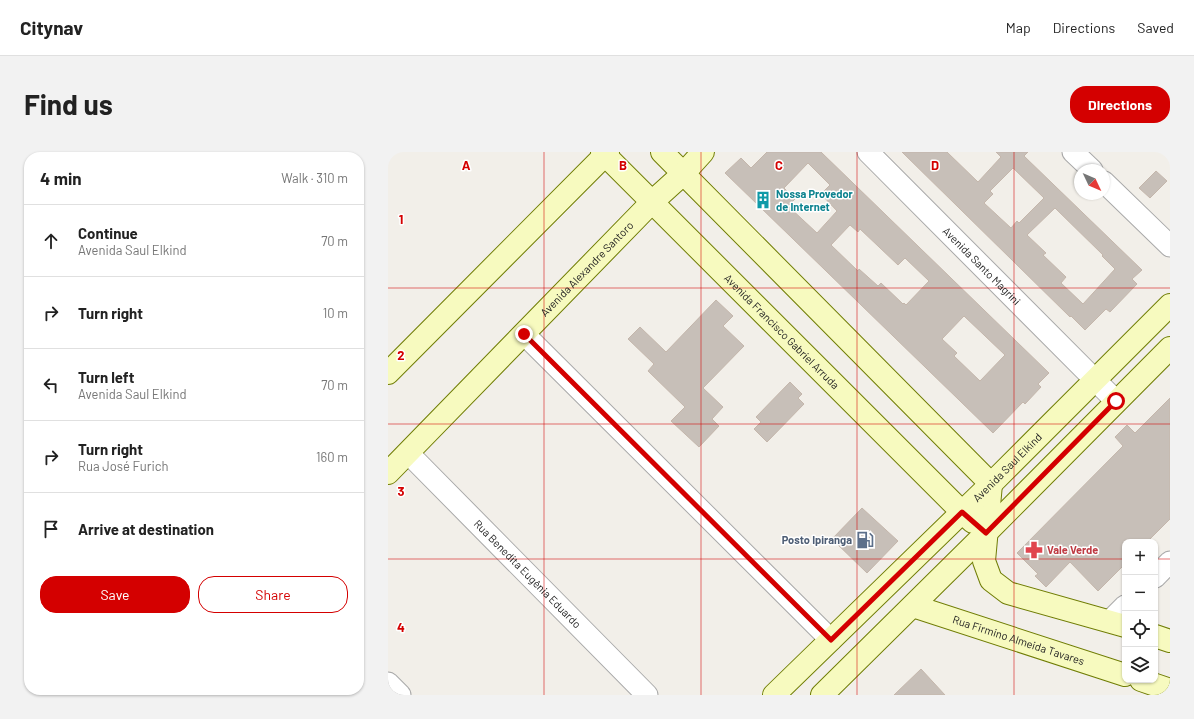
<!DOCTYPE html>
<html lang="en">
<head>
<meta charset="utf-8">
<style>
	:root { --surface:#fff; --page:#f2f2f2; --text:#222; --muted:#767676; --line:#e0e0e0; --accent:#d40000 }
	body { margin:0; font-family:Barlow,sans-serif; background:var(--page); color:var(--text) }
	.controls { position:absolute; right:12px; bottom:12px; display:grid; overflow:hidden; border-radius:8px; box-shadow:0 1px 3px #0004 }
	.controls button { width:36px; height:36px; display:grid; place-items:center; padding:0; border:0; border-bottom:1px solid var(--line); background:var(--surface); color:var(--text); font:20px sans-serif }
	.compass { position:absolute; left:686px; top:12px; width:36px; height:36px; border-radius:50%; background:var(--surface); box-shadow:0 1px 3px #0004; rotate:134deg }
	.stop { position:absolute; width:12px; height:12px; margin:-9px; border:3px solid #d40000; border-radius:50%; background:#fff }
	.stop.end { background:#d40000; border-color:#fff; box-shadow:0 1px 4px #0008 }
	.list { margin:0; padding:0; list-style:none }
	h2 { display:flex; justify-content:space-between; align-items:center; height:52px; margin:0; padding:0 16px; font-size:17px }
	h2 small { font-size:13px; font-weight:400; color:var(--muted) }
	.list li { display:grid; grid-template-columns:26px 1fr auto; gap:12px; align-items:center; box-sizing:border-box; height:72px; padding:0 16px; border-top:1px solid var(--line) }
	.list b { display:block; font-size:15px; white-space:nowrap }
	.list p { margin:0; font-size:13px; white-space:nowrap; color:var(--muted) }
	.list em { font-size:13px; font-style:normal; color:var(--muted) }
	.actions { display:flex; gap:8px; padding:12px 16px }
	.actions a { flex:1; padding:9px 0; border:1px solid var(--accent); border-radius:16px; text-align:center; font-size:14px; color:var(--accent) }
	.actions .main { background:var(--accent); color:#fff }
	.icon { flex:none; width:22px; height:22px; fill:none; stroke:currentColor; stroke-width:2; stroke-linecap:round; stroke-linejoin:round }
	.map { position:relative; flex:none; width:782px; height:543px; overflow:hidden; border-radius:16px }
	header { display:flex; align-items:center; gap:24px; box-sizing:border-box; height:56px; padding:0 20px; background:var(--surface); border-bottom:1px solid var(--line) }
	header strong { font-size:19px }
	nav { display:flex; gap:22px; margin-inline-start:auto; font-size:14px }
	.intro { display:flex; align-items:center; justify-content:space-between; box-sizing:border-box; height:96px; padding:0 24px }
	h1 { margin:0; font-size:28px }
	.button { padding:10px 18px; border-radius:16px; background:var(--accent); color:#fff; font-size:14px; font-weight:700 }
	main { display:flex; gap:24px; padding:0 24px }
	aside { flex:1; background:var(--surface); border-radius:16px; box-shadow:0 1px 3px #0004 }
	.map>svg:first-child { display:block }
	.building { fill:#c7bfb8; stroke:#c4b6ab; fill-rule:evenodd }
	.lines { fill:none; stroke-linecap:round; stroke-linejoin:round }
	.street-casing { stroke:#a9a9a9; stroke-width:23 }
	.secondary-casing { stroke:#707d05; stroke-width:24 }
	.street { stroke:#fff; stroke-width:21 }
	.secondary { stroke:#f7fabf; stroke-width:22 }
	.route { stroke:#d40000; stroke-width:5 }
	.grid { fill:none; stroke:#d40000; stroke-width:1; stroke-opacity:0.55 }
	.labels { text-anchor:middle; stroke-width:3; stroke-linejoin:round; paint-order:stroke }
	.culture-label { font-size:11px; font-weight:bold; fill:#0d838f; stroke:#fff; text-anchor:start }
	.street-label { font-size:11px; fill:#222; stroke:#fff }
	.service-label { font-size:11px; font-weight:bold; fill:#4e5e75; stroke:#fff; text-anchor:end }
	.health-label { font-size:11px; font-weight:bold; fill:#be3a42; stroke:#fff; text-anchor:start }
	.grid-label { font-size:13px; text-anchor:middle; font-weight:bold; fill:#d40000; stroke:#fff; stroke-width:3; stroke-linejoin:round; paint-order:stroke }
</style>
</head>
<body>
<header>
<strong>Citynav</strong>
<nav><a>Map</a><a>Directions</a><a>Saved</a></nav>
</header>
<div class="intro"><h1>Find us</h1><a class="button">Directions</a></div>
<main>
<aside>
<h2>4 min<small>Walk · 310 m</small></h2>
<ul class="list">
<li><svg class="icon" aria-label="ahead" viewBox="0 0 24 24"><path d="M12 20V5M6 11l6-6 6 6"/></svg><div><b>Continue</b><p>Avenida Saul Elkind</p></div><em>70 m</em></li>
<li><svg class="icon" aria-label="right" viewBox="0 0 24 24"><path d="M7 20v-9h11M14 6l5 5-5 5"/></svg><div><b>Turn right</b></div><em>10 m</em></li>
<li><svg class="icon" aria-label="left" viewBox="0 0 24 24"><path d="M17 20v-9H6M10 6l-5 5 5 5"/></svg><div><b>Turn left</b><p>Avenida Saul Elkind</p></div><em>70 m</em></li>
<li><svg class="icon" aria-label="right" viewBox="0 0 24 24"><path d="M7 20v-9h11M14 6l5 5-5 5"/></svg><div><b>Turn right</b><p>Rua José Furich</p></div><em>160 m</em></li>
<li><svg class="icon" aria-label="arrive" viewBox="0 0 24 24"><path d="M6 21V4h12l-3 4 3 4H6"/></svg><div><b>Arrive at destination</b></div></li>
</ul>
<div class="actions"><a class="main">Save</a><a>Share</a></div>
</aside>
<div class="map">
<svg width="782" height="543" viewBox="0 0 782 543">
	<rect width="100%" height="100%" fill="#f2efe9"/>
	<path class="building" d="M379,0h54l228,221 -11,11 3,3 -16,17 -2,-2 -30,31 -268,-260 16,-15 10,10zM420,11l22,22 -9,9 16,17 -20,22 -29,-27 7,-7 -11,-11zM462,73l8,7 2,-3 38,36 7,-7 24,23 -23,24 -2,-2 -1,1 -22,-21 -3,3 -19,-17 -1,2 -27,-26zM576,164l41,39 -25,26 -26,-25 3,-3 -15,-14z
		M514,0h45l31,30 23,-25 -5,-5h32l-4,4 118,114 -10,9 5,5 -27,28 -4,-3 -21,21 -14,-14 -1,1zM625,16l31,30 -25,25 -2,-2 -6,7 -27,-25 9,-9 -3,-3zM667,56l48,47 -1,1 13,13 -32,35 -22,-21 5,-6 -23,-22 3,-2 -19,-18z
		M768,19l11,10 -17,17 -11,-10z
		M328,148l17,16 -10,10 21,20 -41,42 20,19 -11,12 7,7 -20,21 -28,-26 14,-14 -37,-36 6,-7 -26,-25 12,-12 26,25z
		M402,230l12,12 -4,4 6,6 -37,38 -13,-13 7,-7 -5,-5z
		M782,246v121l-23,23h-22v22l-27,27 -28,-29 -24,25 -11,-11 3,-2 -21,-21 106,-107 -8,-9 12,-12 8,8z
		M474,356l36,33 -31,32 -35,-34z
		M533,517l24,26h-51z"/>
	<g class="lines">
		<g class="street-casing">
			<g id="street">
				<path id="s1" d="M480,0l248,249"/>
				<path d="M685,0l19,18"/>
				<path d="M716,30l66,64"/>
				<path d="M136,182l307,306"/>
				<path id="s2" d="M20,301l239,242"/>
				<path d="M767,425l15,-15"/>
				<path d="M722,469l15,-15"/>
				<path d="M0,531l12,12"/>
			</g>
		</g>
		<g class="secondary-casing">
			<g id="secondary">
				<path id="s3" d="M214,0l360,360 11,10"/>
				<path d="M274,0l329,332 -7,77 7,19 17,13 117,33"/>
				<path d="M0,221l220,-221"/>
				<path id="s4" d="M0,321l264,-271 32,-29 19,-21"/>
				<path id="s5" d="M525,454l212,69"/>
				<path d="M767,484l15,5"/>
				<path d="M753,528l29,10"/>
				<path id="s6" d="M386,543l217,-211 179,-179"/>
				<path d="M434,543l164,-162 184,-185"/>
			</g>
		</g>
		<use href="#street" class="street"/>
		<use href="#secondary" class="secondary"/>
	</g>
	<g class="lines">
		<path class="route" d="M136,182l307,306 131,-128 24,21 130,-132"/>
	</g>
	<path class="grid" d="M156,0v543M313,0v543M469,0v543M626,0v543M0,136h782M0,272h782M0,407h737M767,407h15"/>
	<defs>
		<g id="building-bare" transform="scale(1.38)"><path d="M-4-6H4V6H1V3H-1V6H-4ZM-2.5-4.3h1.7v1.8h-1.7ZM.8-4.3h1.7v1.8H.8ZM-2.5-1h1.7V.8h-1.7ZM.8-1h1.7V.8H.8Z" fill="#0f9aa8" stroke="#fff" stroke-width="2.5" paint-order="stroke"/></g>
		<g id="fuel-bare" transform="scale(1.38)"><path d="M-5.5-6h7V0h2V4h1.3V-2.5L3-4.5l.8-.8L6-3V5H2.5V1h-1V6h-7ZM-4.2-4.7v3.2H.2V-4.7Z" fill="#5c6f8a" stroke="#fff" stroke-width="2.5" paint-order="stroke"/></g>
		<g id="pharmacy-bare" transform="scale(1.38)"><path d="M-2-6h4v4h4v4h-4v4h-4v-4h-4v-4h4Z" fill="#e0444e" stroke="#fff" stroke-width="2.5" paint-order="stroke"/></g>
	</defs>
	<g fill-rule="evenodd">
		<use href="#building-bare" x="375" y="48"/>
		<use href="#fuel-bare" x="477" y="388"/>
		<use href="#pharmacy-bare" x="646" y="398"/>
	</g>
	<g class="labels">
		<g class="culture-label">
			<text x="388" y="46">Nossa Provedor<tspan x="388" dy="13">de Internet</tspan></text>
		</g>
		<g class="street-label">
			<text dy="4" stroke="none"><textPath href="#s1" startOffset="161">Avenida Santo Magrini</textPath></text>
			<text dy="4" stroke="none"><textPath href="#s4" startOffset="285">Avenida Alexandre Santoro</textPath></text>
			<text dy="4" stroke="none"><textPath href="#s3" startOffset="254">Avenida Francisco Gabriel Arruda</textPath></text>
			<text dy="4" stroke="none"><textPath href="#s6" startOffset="326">Avenida Saul Elkind</textPath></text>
			<text dy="4" stroke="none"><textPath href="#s2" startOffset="170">Rua Benedita Eugênia Eduardo</textPath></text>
			<text dy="4" stroke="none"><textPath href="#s5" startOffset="111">Rua Firmino Almeida Tavares</textPath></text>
		</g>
		<g class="service-label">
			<text x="464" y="392">Posto Ipiranga</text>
		</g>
		<g class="health-label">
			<text x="659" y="402">Vale Verde</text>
		</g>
	</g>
	<g class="grid-label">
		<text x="78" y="18">A</text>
		<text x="235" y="18">B</text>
		<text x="391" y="18">C</text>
		<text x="547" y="18">D</text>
		<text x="13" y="72">1</text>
		<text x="13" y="208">2</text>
		<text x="13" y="344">3</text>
		<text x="13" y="480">4</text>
	</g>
</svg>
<div class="controls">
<button>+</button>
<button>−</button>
<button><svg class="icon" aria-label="locate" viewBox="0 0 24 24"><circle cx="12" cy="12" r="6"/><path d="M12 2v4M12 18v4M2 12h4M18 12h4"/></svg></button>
<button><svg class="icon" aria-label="layers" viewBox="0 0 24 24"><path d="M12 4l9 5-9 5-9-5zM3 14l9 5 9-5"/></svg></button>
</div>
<svg class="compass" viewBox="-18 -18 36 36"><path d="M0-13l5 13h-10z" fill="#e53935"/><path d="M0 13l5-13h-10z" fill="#767676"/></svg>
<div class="stop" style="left:728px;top:249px"></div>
<div class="stop end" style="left:136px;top:182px"></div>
</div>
</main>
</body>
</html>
